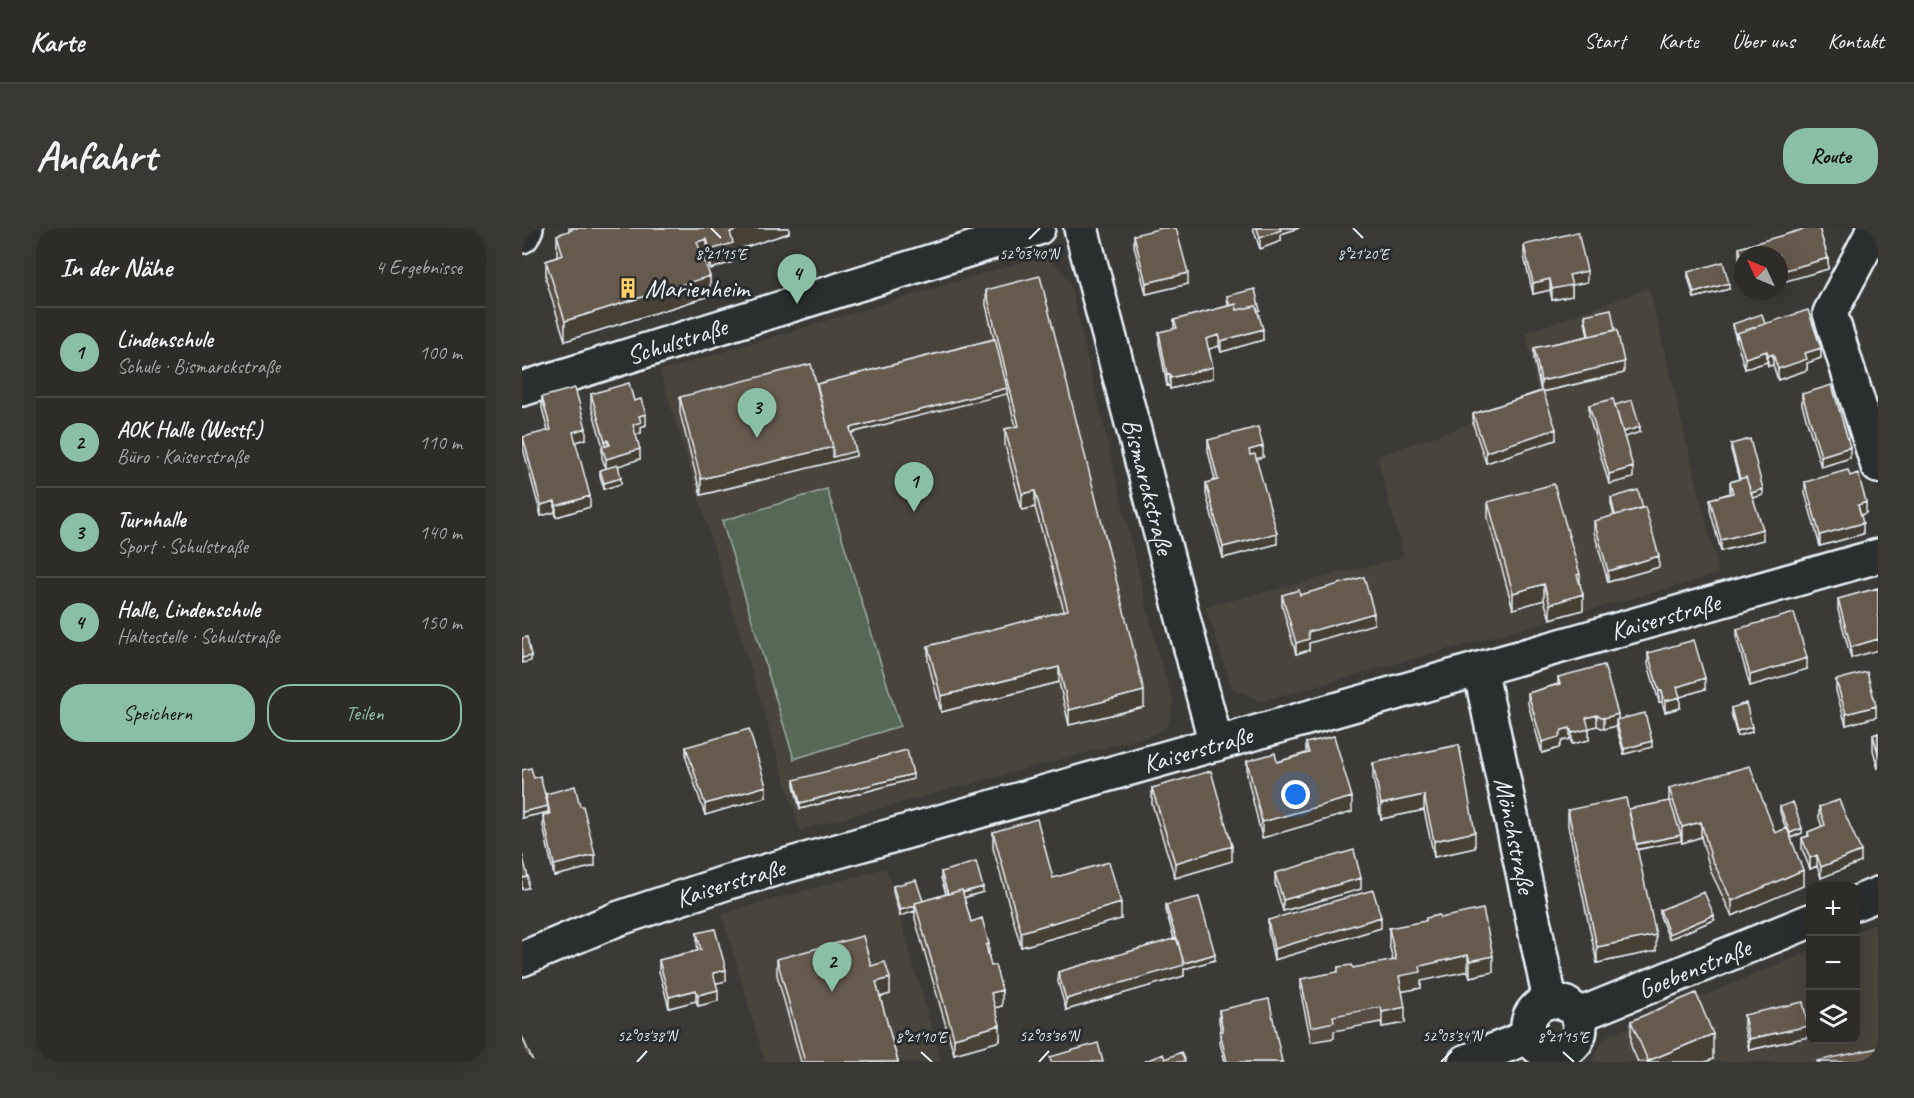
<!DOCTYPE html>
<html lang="de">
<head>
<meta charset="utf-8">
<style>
	:root { --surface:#2d2c29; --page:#393835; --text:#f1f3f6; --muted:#a7a7a8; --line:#484846; --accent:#8abfa5 }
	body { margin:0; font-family:Caveat,sans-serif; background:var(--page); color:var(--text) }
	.controls { position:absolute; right:18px; bottom:18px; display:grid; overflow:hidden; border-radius:12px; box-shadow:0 6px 24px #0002 }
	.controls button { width:54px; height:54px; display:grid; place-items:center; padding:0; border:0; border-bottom:2px solid var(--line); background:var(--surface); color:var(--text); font:30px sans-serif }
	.compass { position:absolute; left:1212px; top:18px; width:54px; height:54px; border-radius:50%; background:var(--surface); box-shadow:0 6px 24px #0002; rotate:314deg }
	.you { position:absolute; left:774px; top:567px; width:21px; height:21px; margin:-15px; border:4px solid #fff; border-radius:50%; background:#1a73e8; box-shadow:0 0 0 9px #1a73e833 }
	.badge { display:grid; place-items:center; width:39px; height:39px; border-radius:50%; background:var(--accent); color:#111; font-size:20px; font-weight:700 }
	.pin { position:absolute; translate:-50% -50px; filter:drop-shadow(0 2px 3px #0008) }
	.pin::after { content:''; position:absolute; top:32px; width:21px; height:18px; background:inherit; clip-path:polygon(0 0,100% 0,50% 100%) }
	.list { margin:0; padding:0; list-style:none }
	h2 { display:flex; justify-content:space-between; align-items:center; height:78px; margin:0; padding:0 24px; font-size:26px }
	h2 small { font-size:20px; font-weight:400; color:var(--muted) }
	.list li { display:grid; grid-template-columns:39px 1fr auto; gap:18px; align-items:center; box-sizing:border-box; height:90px; padding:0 24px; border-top:2px solid var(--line) }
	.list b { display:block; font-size:22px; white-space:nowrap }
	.list p { margin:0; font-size:20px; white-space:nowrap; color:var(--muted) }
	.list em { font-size:20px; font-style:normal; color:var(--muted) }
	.actions { display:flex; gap:12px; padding:18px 24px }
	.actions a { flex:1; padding:14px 0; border:2px solid var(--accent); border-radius:24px; text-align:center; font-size:21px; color:var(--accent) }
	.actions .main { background:var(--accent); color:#111 }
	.icon { flex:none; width:33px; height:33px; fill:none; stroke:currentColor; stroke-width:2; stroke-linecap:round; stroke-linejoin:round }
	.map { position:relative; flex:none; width:1356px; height:834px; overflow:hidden; border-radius:24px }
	header { display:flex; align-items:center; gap:36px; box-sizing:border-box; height:84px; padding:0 30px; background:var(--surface); border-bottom:2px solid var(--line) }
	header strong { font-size:28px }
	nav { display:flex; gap:33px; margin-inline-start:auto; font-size:21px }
	.intro { display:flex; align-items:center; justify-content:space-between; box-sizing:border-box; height:144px; padding:0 36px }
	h1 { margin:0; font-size:42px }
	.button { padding:15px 27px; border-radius:24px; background:var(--accent); color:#111; font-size:21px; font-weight:700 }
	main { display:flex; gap:36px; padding:0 36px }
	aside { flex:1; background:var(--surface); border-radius:24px; box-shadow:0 6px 24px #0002 }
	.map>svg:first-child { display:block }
	.built { fill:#49443e }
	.green { fill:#556954; stroke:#9eada6; stroke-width:1.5 }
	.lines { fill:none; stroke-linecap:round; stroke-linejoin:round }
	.minor-casing { stroke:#e8f1f8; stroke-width:38 }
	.minor { stroke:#2a2d2e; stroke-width:33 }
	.wall { fill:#584d42; stroke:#e8f1f8; stroke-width:1.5 }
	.shaded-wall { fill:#473f36; stroke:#e8f1f8; stroke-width:1.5 }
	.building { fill:#665a4d; stroke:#e8f1f8; stroke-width:1.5 }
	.ticks { fill:none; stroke:#e8f1f8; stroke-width:2 }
	.labels { text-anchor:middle; stroke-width:6; stroke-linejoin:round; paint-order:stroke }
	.poi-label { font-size:26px; fill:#e8f1f8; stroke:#2a2d2e; text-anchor:start }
	.street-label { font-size:26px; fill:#e8f1f8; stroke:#2a2d2e }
	.ticks-label { font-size:15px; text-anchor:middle; fill:#e8f1f8; stroke:#2a2d2e; stroke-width:6; stroke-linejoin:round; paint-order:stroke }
</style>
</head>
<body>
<header>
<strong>Karte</strong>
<nav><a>Start</a><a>Karte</a><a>Über uns</a><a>Kontakt</a></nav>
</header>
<div class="intro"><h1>Anfahrt</h1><a class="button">Route</a></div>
<main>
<aside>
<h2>In der Nähe<small>4 Ergebnisse</small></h2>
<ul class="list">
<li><span class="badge">1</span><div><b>Lindenschule</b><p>Schule · Bismarckstraße</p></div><em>100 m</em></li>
<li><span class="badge">2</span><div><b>AOK Halle (Westf.)</b><p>Büro · Kaiserstraße</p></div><em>110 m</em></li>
<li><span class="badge">3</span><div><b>Turnhalle</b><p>Sport · Schulstraße</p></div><em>140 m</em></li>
<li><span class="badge">4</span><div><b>Halle, Lindenschule</b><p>Haltestelle · Schulstraße</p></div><em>150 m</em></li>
</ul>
<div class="actions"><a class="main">Speichern</a><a>Teilen</a></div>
</aside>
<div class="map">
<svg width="1356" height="834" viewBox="0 0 1356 834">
	<rect width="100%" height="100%" fill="#3c3a37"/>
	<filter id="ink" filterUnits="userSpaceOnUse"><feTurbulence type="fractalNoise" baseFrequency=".0167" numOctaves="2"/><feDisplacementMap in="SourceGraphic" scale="12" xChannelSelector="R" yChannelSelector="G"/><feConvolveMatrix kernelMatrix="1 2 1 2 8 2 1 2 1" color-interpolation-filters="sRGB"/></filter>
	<g filter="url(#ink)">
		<path class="built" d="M513,30h12l8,5 14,18 89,373 15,46 -4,24 -9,8 -12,4 -348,94 -140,-459z
			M1127,60l70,286 -458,127 -29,-13 -26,-81 198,-50 -27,-101 162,-55 -13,-68z
			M364,640l55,194h-176l-43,-148z
			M1356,694v140h-286l13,-25 205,-86v89h46v-108z"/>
		<path class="green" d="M305,261l73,237 -106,33 -72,-238z"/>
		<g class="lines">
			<g class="minor-casing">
				<g id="minor">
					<path id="s1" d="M559,0l135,516"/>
					<path d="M1353,0l-45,85 48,153"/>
					<path d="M0,8l4,-8"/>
					<path id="s2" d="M0,161l516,-161"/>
					<path id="s3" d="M958,441l70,331"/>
					<path d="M1334,675l22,-9"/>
					<path id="s4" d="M0,731l95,-40 108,-36 1153,-327"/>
					<circle cx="1032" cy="799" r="26"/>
					<path id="s5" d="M1057,787l231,-94"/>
					<path d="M943,834l65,-26"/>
				</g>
			</g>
			<use href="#minor" class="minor"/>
		</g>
		<path class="wall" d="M47,0h220v5l-56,18v11l-23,7 -3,-10 -3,1 6,36 -145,45 -19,-61v-19l11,-4v-22l12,-4z
			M731,0h46l-18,6v7l-21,8z
			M1286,0h11l9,30v11l-49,14v-28h-36v17l-4,-13v-11z
			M612,7l54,49 -42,10 -12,-48z
			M1002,17l63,37 -15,3v11l-20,4 -2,-10 -17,4 -9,-38z
			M1166,44l41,17 -35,9 -6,-21z
			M464,62l158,417 -75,18 -10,-43 -118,30 -13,-51v-15l136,-35 -29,-104 -13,3 -17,-65v-16l11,-2 -9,-34 -156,40 5,23 -155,39 -21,-82v-16l137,-13 177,-45 -8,-34z
			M705,68l33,19 -1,1 4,24 -42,12 -2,-6 -10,3 4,29 -43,11v-4l-3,1 -8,-43v-11l15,-3v-9l54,-14z
			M1063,87l39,58 -81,19 13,48 -70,23 -13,-39v-10l68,-23 -7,-32v-11l54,-12 -3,-15z
			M1211,96h32l56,34 -14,5v7l-29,10 -5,-15 -5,1 -1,-4 -22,7 -12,-40z
			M69,166l43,7 12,24 -5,2v6l-5,2 4,24 -22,7 3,18 -17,5 -4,-13v-6l6,-1 -4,-11v-11h1l-12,-42z
			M1280,166l48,64 -29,9 -19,-62z
			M20,169l44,42 -11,3 15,65 -34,10 -1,-5 -14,4 -18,-68v-11l25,-6 -6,-23z
			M1067,177h26l25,27 -16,5 9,41 -24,6 -20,-68z
			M686,212l55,17 -7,2 21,85 -54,14 -17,-64v-11l9,-3 -7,-29z
			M1209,216l32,51 -10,3 10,42 -42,11 -11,-41v-11l20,-6v-11l9,-3 -8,-29z
			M1328,248l16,37 -5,2 2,19 -43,12 -15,-53v-11z
			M1089,270l48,69 -51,15 -14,-50v-11l20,-5 -3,-12z
			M966,274l92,72v10l3,26 -33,9 -6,-19 -31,9 -25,-91z
			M1356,360l-27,70 -13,-48v-11z
			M760,367h18l74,29 -65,19v7l-13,4 -14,-48z
			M1215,401l70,40 -57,17 -13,-46z
			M1126,425l57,36 -25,8v11l-15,4 -3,-10h-3l-11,-38z
			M1036,449l60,43 34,27 -28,7 -8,-28 -12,3 -7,-3 -8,2v12l-17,4 -2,-5 -8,2 -3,7 -17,5 -14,-49v-11l30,-9z
			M1314,452l40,37 -30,8 -10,-34z
			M1209,480l21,24 -15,4 -6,-23z
			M1356,505v36l-5,-19v-15z
			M784,515l46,69 -90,26 -15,-62v-15l30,1 29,-9z
			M937,517l16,103 -41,9 -10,-47 -43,9 -8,-41v-15z
			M164,519l80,50 -61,18 -19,-57z
			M0,542l12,8 12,21v-5l49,72 -41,10 -11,-50v-11l5,-1v-2l-26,6z
			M391,551l-113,30 -6,-24v-5z
			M630,560l80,73 -57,17 -23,-74z
			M1147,560l106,45 11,-4 -6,-17v-5l22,26 -11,5 12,48 -71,30 -21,-44 -10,-35 -19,6 -1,-3 -44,10 19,101 -59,12 -29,-137v-16l61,-1 40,-8z
			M1297,579l42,55 -40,16 -4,-12 -7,3 -8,-20v-11l6,-2v-4l14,-5 -3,-9z
			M471,604l60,46 68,41 -100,28 -28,-99z
			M419,644l42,20 -19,6 7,24 18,37 13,47 -7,2 5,33 -46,13 -39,-135v-8l-15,5 -7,-24v-6l30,15 23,-7 -5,-16z
			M753,645l86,16 -78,22 -8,-27z
			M644,677l49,55 -31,9v7l-118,34 -8,-28v-10l116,-33 -8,-28z
			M1138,682l54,10 -45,19 -9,-23z
			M904,690h14l53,54 -23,5 -2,-6 -47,10v7l-19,3 3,32 -23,4 -1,-5 -47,9v7l-23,4 -10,-48v-15l37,-7v-5l15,1 40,-7 -4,-17v-16l37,-7z
			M746,692l113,8 -107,32 -6,-29z
			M175,705l29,48 -10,2 2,18 -20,5 -2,-5 -27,7 -10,-37v-11l39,-10 -1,-6z
			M255,731l94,7 19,28 -10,3 18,65h-97l-24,-87z
			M697,782l63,52h-57l-5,-19v-11h1l-2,-11z
			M1222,787l64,22 -59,13 -5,-24z
			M1109,793l82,38 -8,3h-67l-7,-16z"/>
		<path class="shaded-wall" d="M220,0h47v5l-56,18v11l-23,7v-19l20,-18z
			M756,0h21l-18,6v7l-21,8v-11z
			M185,11v20l-10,3v-20z
			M1306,30v11l-49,14v-11z
			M1065,43v11l-15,3v11l-20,4v-11l17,-14z
			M666,45v11l-42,10v-11z
			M188,48v20l-145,45v-20z
			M1028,51v11l-17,4v-11z
			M1207,55v6l-35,9v-5z
			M741,101v11l-42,12v-11z
			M697,107v11l-13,4v-11z
			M1299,120v10l-14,5v7l-29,10v-11l27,-16z
			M1245,123v11l-22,7v-11z
			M1251,126v11l-5,1v-10z
			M1102,134v11l-83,19v-11z
			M691,139v11l-43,11v-11z
			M648,146v11l-3,1v-11z
			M485,160v6l-157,39v-5z
			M124,186v11l-5,2v6l-8,3v-11l6,-9z
			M1118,199v5l-18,6v-6z
			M64,200v11l-13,4v-11z
			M1034,201v11l-70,23v-11z
			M86,212v11l-3,1v-11z
			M741,218v11l-14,4v-11z
			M311,219l23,4v5l-155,39v-16z
			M1328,219v11l-29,9v-11z
			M118,221v10l-34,11v-11z
			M1111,239v11l-24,6v-10z
			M99,250v6l-17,5v-6z
			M1241,261v6l-14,4v-5z
			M513,263v16l-13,3v-16z
			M68,268v11l-34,10v-11z
			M33,273v11l-14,4v-11z
			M1344,274v11l-8,3v-11z
			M1341,295v11l-43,12v-11z
			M1241,301v11l-42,11v-11z
			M755,305v11l-54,14v-11z
			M1137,328v11l-51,15v-11z
			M1022,356v16l-31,9v-16z
			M1061,366v16l-33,9v-15z
			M852,385v11l-65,19v7l-13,4v-11l12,-11z
			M1356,411v11l-27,8v-11z
			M9,428v5l-9,2v-5z
			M1285,430v11l-57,17v-11z
			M537,439v15l-118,30v-16z
			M1183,450v11l-28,9v-11z
			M622,463v16l-75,18v-15z
			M1137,463h3v11h-3z
			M1158,469v11l-15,4v-11z
			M1354,478v11l-30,8v-11z
			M1096,486v11l-2,-5v6l-12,3v-11z
			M1075,487v11l-11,3v-11z
			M1230,499v5l-15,4v-5z
			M1048,500v11l-8,2 -3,7 -17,5v-11l20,-12z
			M1067,501v11l-17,4v-11z
			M1130,513v6l-28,7v-5z
			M391,546v5l-113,30v-6z
			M244,558v11l-61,18v-11z
			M902,567v15l-43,9v-15z
			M830,569v15l-90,26v-16z
			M26,578v6l-26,6v-6z
			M1179,594v15l-19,6v-16z
			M1280,600v5l-12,5v-5z
			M953,604v16l-41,9v-16z
			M1159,607v6l-47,9v-5z
			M710,618v15l-57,17v-15z
			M1339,623v11l-40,16v-11z
			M73,627v11l-41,10v-11z
			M1295,627v11l-7,3v-11z
			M1281,642v16l-71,30v-15z
			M6,649v11l-6,1v-11z
			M839,650v11l-78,22v-11z
			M461,659v5l-34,10v-5z
			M599,675v16l-100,28v-15z
			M393,678v5l-15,5v-6z
			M1192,687v5l-45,19v-5z
			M859,689v11l-107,32v-11z
			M1134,707v16l-59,12v-16z
			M467,716v16l-3,-15z
			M693,726v6l-31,9v7l-118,34v-11z
			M946,727v16l-47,10v7l-22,4v-16l21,-10z
			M971,728v16l-23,5v-16z
			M204,742v11l-13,3v-11z
			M368,750v16l-14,4v-16z
			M174,762v11l-27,7v-11z
			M196,762v11l-20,5v-11z
			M480,762v16l-11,3v-16z
			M883,779v16l-23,4v-15z
			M478,797v16l-46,13v-16z
			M1286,798v11l-59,13v-11z
			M1191,806v25l-8,3h-57v-1z"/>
		<path class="building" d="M50,0h170l-12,4 3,11 -23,7 -3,-11 -10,3 13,34 -145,45 -19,-60 17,-6 -6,-20 15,-5z
			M640,0h14l12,45 -42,10 -12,-48z
			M735,0h23l1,2 -21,8z
			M1286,0h11l9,30 -49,14v-17h-36v6l-4,-13z
			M1056,4l9,39 -18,4 3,10 -20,4 -2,-10 -17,4 -9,-38z
			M1201,34l6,21 -35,10 -6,-21z
			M518,48l104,415 -75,19 -10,-43 -118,29 -13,-50 140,-36 -33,-119 -13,3 -17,-65 14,-3 -33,-136z
			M733,61l5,21 -2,1 -2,-5 -19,4 -1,-6 -6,2 -3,-10z
			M714,76l1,6 19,-4 7,23 -42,12 -2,-6 -13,4 7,28 -43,11v-4l-3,1 -8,-43 18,-4 -3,-8z
			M1089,81l4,21 -26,6 -4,-21z
			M1286,82l13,38 -16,5 2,6 -29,10 -5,-15 -5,2 -1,-5 -22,7 -8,-25z
			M1240,86l3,10 -28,9v6l-4,-15z
			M1095,102l7,32 -83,19 -7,-33z
			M473,111l12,49 -157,40 6,23 -23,6v-10l-16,-63z
			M289,136l22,83 -132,32 -21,-82z
			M107,155l5,18 7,-2 5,15 -7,2 2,6 -8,3 7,24 -34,10 -4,-12 8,-2 -2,-5 -3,1 -14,-47z
			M1310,157l18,62 -29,9 -19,-62z
			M53,160l11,40 -13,4 17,64 -34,10 -1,-5 -14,4 -18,-68 28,-7 -9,-33z
			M1021,163l13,38 -70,23 -13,-38z
			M1091,171l20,68 -24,7 -20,-69z
			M1110,172l8,27 -17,5 -8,-27z
			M736,199l5,19 -14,4 1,5 5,-1 22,79 -54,14 -17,-64 12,-3 -10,-40z
			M1228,211l13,50 -12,4 -5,-16 -6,2 -9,-35z
			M96,237l3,13 -17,5 -4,-13z
			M1326,242l2,6 8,-3 8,29 -8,3 5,18 -43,12 -15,-53z
			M1224,249l17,52 -42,11 -11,-41 23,-6 -3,-11z
			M1032,256l26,90 -3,1 6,19 -33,10 -6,-20 -31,9 -25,-91z
			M1116,262l5,18 -28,7 -4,-17z
			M1123,279l14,49 -51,15 -14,-50z
			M842,349l10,36 -66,19 1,7 -13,4 -14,-48 17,-5 1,5z
			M1356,360v51l-27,8 -13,-48z
			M1272,385l13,45 -57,17 -13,-46z
			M5,409l4,19 -9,2v-20z
			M1172,412l11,38 -28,9 3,10 -15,4 -3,-10h-3l-11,-38z
			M1082,437l14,49 -14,4 -7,-3 -11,3 3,11 -17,4 -2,-5 -8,2 -3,7 -17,5 -14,-49 32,-9 -2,-7z
			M1345,444l9,34 -30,8 -10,-34z
			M1224,475l6,24 -15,4 -6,-23z
			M1123,485l7,28 -28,8 -8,-29z
			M227,501l17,57 -61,18 -19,-57z
			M1356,505v20l-5,-18z
			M812,508l18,61 -90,25 -15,-61 28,-8 2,9 32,-9 -3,-10z
			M937,517l16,87 -41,9 -10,-46 -43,9 -8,-41z
			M385,522l6,24 -113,29 -6,-23z
			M1228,538l25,67 12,-5 16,42 -71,31 -21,-44 -10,-35 -19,5 -13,-39z
			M9,540l3,10 6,-2 8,30 -26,6v-42z
			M689,543l21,75 -57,17 -23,-75z
			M53,558l5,20h3l12,49 -41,10 -11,-50 7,-1 -4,-20z
			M1104,570l30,137 -59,12 -29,-137z
			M1317,572l22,51 -40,16 -4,-12 -7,3 -8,-20 7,-2 -1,-4 17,-7 -6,-18z
			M1148,573l11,34 -45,9 -7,-35z
			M1271,574l9,26 -12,5 -10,-26z
			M515,591l16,59 56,-16 12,41 -100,29 -28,-100z
			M832,622l7,28 -78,22 -8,-27z
			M0,626l6,23 -6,1z
			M454,634l7,25 -20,5 -1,-2 -14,4 -7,-22z
			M394,652l7,21 -8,2v3l-15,4 -7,-24z
			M440,662l9,32 11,-4 7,26 -3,1 5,21 4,-1 7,25 -11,3 9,32 -46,13 -39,-135z
			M851,662l8,27 -107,32 -6,-29z
			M1182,664l10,23 -45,19 -9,-24z
			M677,669l16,57 -31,9 -18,-58z
			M961,681l10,47 -23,5 -2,-6 -48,11 1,6 -22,4 6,31 -23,5 -1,-5 -48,9 1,6 -23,5 -10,-48 37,-7v-5l14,-2 1,3 43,-8 -7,-32 37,-7v-3l13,-3 1,3z
			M193,701l11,41 -13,3 5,17 -20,5 -2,-5 -27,7 -10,-37 42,-10 -4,-17z
			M341,708l8,30 14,-4 5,16 -14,4 22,80h-93l-28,-103z
			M655,710l7,27 -118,34 -8,-27z
			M1174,765l17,41 -65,27 -17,-40z
			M747,771l13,63h-55l-7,-30 3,-1 -4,-21z
			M1281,774l5,24 -59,13 -5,-24z
			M0,808l11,26h-11z
			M576,815l5,19h-52l-1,-5z
			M1356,820v14h-61v-1z
			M659,824l4,10h-42l20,-8 2,5z"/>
	</g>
	<path class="ticks" d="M189,0l10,10M831,0l10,10M507,11l11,-11M399,824l11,10M1041,824l11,10M115,834l10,-11M517,834l10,-11M919,834l11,-11"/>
	<defs>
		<g id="building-bare" transform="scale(1.62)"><path d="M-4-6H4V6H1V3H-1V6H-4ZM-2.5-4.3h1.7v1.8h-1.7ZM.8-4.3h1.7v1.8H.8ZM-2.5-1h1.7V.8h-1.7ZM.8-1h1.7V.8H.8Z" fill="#ffd166" stroke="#2a2d2e" stroke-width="2.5" paint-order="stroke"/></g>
	</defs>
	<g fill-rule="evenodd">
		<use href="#building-bare" x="106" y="60"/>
	</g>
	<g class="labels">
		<g class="poi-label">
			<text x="123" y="69">Marienheim</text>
		</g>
		<g class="street-label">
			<text dy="9" stroke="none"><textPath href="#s2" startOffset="162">Schulstraße</textPath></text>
			<text dy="9" stroke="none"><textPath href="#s1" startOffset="267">Bismarckstraße</textPath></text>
			<text dy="9" stroke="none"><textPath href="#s4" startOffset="1194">Kaiserstraße</textPath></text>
			<text dy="9" stroke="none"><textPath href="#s4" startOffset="708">Kaiserstraße</textPath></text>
			<text dy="9" stroke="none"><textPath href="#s3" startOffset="170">Mönchstraße</textPath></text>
			<text dy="9" stroke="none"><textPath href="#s4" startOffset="222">Kaiserstraße</textPath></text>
			<text dy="9" stroke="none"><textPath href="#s5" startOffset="124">Goebenstraße</textPath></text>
		</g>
	</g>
	<g class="ticks-label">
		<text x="199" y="31">8°21'15"E</text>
		<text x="841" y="31">8°21'20"E</text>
		<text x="507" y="31">52°03'40"N</text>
		<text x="125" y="813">52°03'38"N</text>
		<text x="527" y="813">52°03'36"N</text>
		<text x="930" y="813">52°03'34"N</text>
		<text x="399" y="814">8°21'10"E</text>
		<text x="1041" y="814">8°21'15"E</text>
	</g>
</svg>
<div class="controls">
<button>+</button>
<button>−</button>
<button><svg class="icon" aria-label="layers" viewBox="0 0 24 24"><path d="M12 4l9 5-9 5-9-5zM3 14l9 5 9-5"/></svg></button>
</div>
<svg class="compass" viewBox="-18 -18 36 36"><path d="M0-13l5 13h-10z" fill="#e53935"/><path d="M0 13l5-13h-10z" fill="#a7a7a8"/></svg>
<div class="you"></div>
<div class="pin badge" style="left:392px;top:284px">1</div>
<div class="pin badge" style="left:310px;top:764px">2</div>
<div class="pin badge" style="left:235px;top:210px">3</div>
<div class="pin badge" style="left:275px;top:76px">4</div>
</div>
</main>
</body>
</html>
